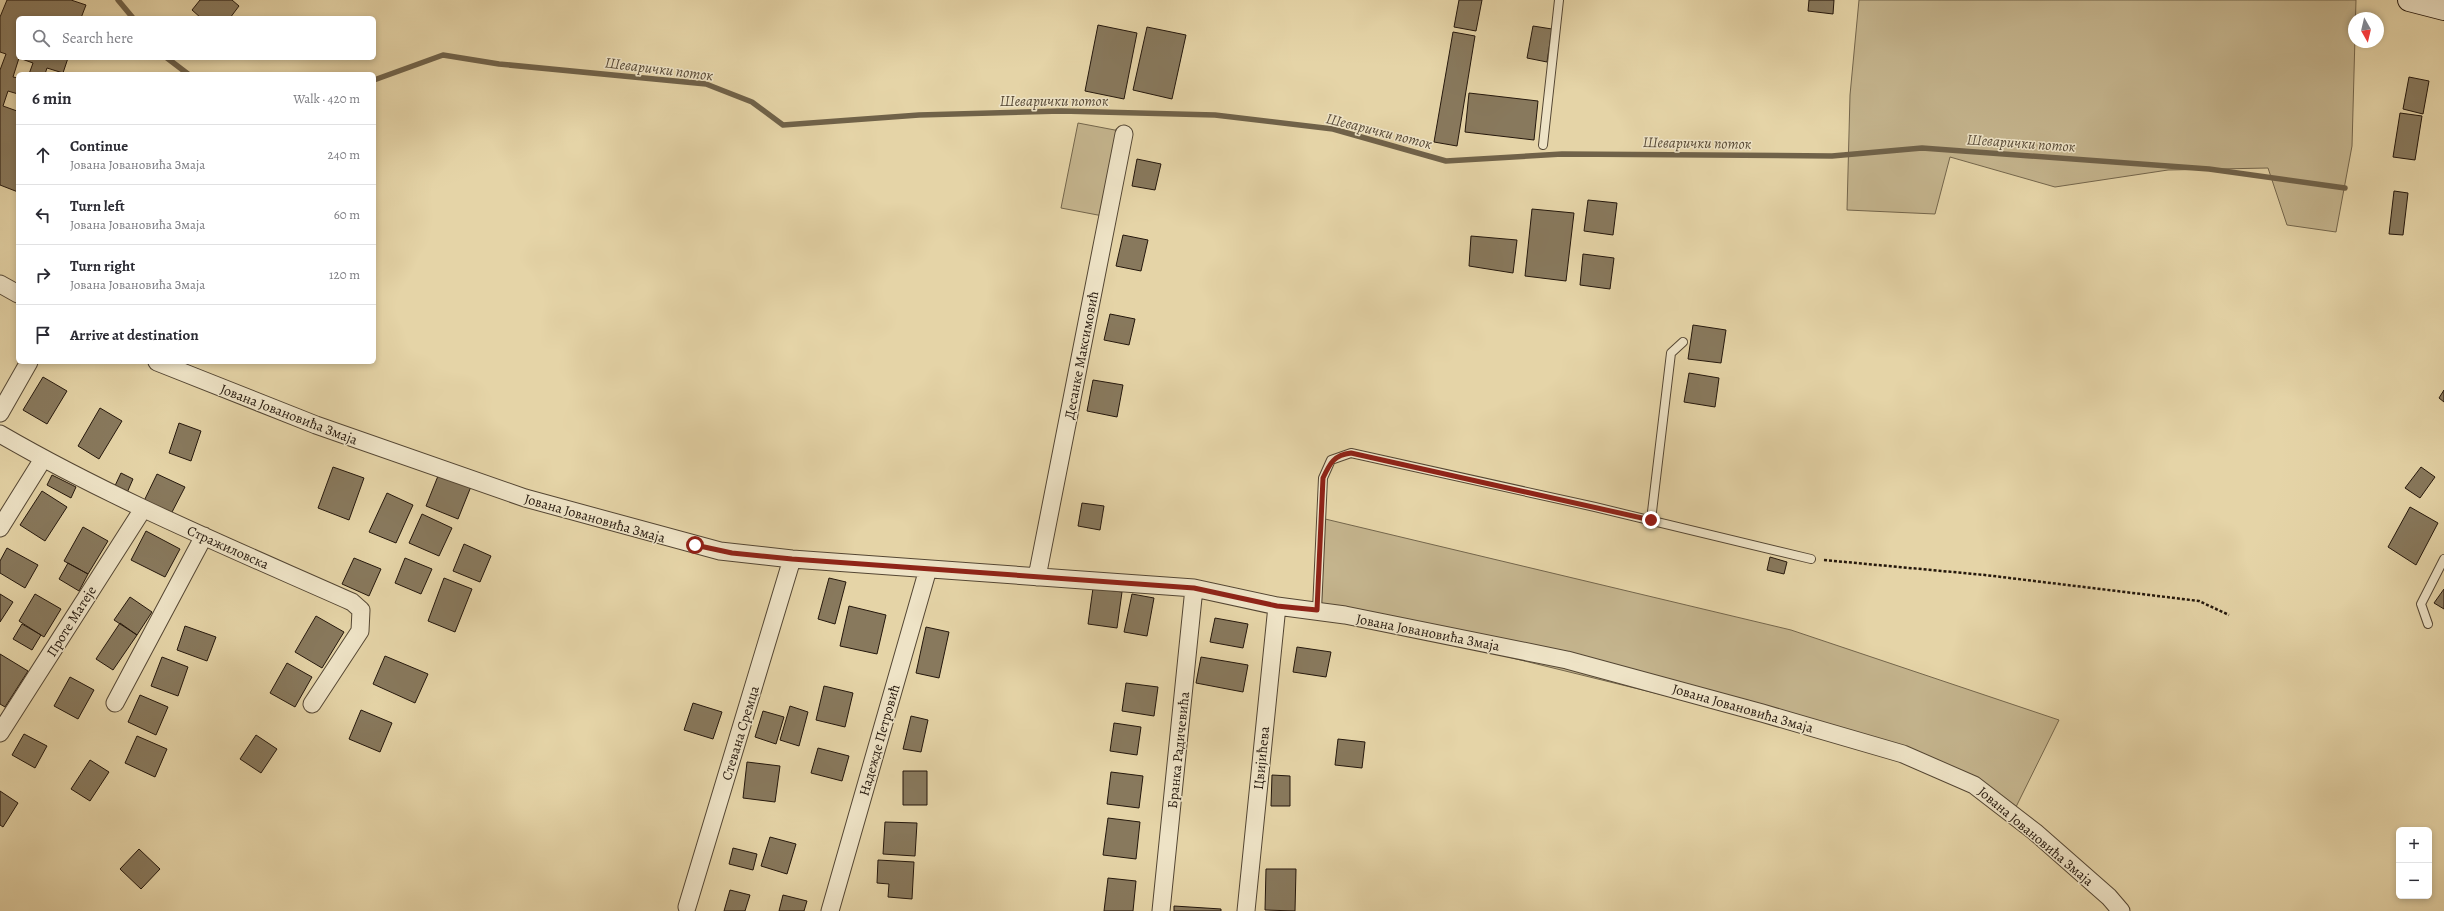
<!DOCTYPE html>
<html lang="en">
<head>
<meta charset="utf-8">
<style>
	:root { --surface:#fff; --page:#f7f7f7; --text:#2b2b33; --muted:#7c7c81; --line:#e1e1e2 }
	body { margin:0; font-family:Alegreya,serif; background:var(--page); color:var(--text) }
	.controls { position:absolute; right:12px; bottom:12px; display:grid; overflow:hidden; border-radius:6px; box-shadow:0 2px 6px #0003 }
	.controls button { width:36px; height:36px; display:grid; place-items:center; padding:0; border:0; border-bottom:1px solid var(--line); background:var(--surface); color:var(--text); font:20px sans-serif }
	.compass { position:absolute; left:2348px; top:12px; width:36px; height:36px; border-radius:50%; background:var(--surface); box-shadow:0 2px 6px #0003; rotate:172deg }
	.stop { position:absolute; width:12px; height:12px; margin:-9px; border:3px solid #8f2418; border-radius:50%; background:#fff }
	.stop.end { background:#8f2418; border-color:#fff; box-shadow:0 1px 4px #0008 }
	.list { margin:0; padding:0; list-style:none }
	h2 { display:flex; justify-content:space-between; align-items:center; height:52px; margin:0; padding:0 16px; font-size:17px }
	h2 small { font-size:13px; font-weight:400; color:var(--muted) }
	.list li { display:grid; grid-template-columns:26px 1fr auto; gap:12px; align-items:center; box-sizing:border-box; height:60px; padding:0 16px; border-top:1px solid var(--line) }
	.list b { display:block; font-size:15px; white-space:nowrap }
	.list p { margin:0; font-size:13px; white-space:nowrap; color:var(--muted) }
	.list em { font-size:13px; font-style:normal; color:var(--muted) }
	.icon { flex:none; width:22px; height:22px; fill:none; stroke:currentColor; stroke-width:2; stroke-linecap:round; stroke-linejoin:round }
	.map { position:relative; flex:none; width:2444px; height:911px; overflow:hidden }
	.search { position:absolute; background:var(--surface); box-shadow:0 2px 6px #0003; left:16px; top:16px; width:360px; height:44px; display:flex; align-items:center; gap:10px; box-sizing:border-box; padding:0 14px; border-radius:6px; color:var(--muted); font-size:15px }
	.panel { position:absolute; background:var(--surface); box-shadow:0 2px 6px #0003; left:16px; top:72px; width:360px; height:292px; border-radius:6px }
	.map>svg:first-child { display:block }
	.green { fill:#c4b48d; stroke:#74664c }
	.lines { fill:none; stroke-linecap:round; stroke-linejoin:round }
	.stream { stroke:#706249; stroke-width:5.5 }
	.building { fill:#88795d; stroke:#24170c }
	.service-casing { stroke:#544633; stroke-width:10 }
	.minor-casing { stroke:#544633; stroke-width:19 }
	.secondary-casing { stroke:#24170c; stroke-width:24 }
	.path { stroke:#24170c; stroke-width:2.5; stroke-dasharray:3 2; stroke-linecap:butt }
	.service { stroke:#eee3c6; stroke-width:8 }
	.minor { stroke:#eee3c6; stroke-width:17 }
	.secondary { stroke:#eee3c6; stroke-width:22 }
	.route { stroke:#8f2418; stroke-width:5 }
	.labels { text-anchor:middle; stroke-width:3; stroke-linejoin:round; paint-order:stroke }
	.street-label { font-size:14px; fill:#24170c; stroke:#eee3c6 }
	.water-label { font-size:15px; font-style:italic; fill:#574935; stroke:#eee3c6 }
</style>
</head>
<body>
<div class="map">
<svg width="2444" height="911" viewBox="0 0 2444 911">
	<rect width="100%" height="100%" fill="#e5d4a7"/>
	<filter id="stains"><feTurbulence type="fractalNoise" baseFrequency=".005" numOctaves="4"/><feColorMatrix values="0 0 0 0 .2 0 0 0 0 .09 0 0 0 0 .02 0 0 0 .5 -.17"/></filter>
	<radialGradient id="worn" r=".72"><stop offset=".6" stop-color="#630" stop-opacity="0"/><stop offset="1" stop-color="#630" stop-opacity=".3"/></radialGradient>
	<path class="green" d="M1859,0h497l-4,146 -16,86 -49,-7 -19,-57 -100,2 -113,17 -105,-30 -15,57 -88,-4 3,-115z
		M1078,123l42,8 -17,85 -42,-8z
		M1321,518l470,112 268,90 -47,95 -109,-61 -586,-144z"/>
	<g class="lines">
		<path class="stream" d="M118,0l15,18
			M167,58l21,16
			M374,80l69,-25 56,9 207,20 46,18 31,23 136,-10 142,-4 154,4 118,14 113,32 116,-7 270,2 90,-8 287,21 136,19"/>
	</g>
	<path class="building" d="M7,0h64l15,5 -5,13h-63v40h50l-5,15 -16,-5 -2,6h-16l4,-11 -14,-5 -6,19 5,1v16l-10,-3 -5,15 14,5 1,-4v85l-18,-7v-115l6,-16 -6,-2v-35z
		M200,0h32l7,6 -9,12h-29l-9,-8z
		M1459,0h23l-6,31 -22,-4z
		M1809,0h25l-1,14 -25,-3z
		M1098,25l39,8 -13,66 -39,-8z
		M1533,26l19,3 -5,33 -20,-4z
		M1147,27l39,8 -14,64 -39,-9z
		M1453,32l22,4 -18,110 -23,-4z
		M2409,77l20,4 -6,33 -20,-5z
		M1469,93l69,8 -4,39 -69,-8z
		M2400,113l22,3 -7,44 -22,-3z
		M1137,159l24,5 -6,26 -23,-4z
		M2394,191l14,2 -5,42 -14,-1z
		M1588,200l29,3 -4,32 -29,-4z
		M1532,209l42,4 -8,68 -41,-5z
		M1123,235l25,5 -7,31 -25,-5z
		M1471,236l46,4 -4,33 -44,-7z
		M1583,254l31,4 -4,31 -30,-4z
		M1110,314l25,5 -6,26 -25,-5z
		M1693,325l33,5 -5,33 -33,-4z
		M1689,373l30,5 -4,29 -31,-5z
		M43,377l24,14 -20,33 -24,-14z
		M1093,380l30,5 -6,32 -30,-6z
		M2444,390v12l-5,-4z
		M100,408l22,13 -23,38 -21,-13z
		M179,423l22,8 -10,30 -22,-8z
		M333,467l31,11 -15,42 -31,-12z
		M2421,467l14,10 -15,21 -15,-10z
		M440,471l32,13 -14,35 -32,-13z
		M121,473l12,6 -7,16 -13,-5z
		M157,474l28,13 -15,29 -27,-13z
		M52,475l24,12 -5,11 -24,-13z
		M42,491l25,16 -22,34 -25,-16z
		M387,493l26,12 -17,38 -27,-11z
		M1082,503l22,3 -4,24 -22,-4z
		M2410,507l28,16 -22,42 -28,-18z
		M422,514l30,14 -13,28 -30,-13z
		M83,527l25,14 -20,33 -24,-13z
		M146,531l34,18 -15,28 -34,-17z
		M464,544l27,12 -11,26 -27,-11z
		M7,548l31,17 -13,23 -25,-15v-12z
		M1770,557l17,5 -3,12 -17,-4z
		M354,558l27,11 -12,27 -27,-12z
		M405,558l27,11 -11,25 -26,-11z
		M68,563l20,11 -9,17 -20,-12z
		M444,578l28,11 -17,43 -27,-11z
		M829,578l17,4 -11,42 -17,-5z
		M1093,588l29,4 -5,36 -29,-4z
		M2444,589v20l-10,-6z
		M0,594l13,8 -13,20z
		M35,594l26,15 -17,28 -25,-16z
		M1132,594l22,4 -7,38 -23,-4z
		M130,597l22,15 -15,23 -23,-15z
		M849,606l37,9 -9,39 -37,-8z
		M316,616l28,16 -22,36 -27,-16z
		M1215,618l33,6 -5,24 -33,-6z
		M120,623l17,12 -24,35 -17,-11z
		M22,624l19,11 -9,15 -19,-11z
		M185,626l31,11 -9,24 -30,-11z
		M926,627l23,5 -10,46 -23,-5z
		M1297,647l34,5 -5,25 -33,-5z
		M0,654l28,17 -23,36 -5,-3z
		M385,656l43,18 -13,29 -42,-19z
		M162,657l26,10 -10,29 -27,-10z
		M1201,657l47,8 -5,27 -47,-9z
		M287,663l25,14 -17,30 -25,-14z
		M70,677l24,13 -16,29 -24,-13z
		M1126,683l32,4 -4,29 -32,-5z
		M824,686l29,7 -8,34 -29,-7z
		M140,695l28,12 -12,28 -28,-13z
		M693,703l29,9 -9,27 -29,-9z
		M790,706l18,6 -9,34 -19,-6z
		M361,710l31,13 -12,29 -31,-13z
		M763,711l21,6 -8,27 -21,-7z
		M911,716l17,4 -7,32 -18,-3z
		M1114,723l27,4 -4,28 -27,-4z
		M24,734l23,12 -12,22 -23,-13z
		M256,735l21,14 -16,24 -21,-14z
		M137,736l30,13 -12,28 -30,-14z
		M1338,739l27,3 -3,26 -27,-3z
		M818,748l31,8 -7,25 -31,-8z
		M90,760l19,12 -19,29 -19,-12z
		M747,762l33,4 -5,36 -32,-4z
		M903,771h24v34h-24z
		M1111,772l32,4 -4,32 -32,-4z
		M1272,775l18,1v30h-19z
		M0,791l18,12 -15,24 -3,-2z
		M1108,818l32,4 -4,37 -33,-4z
		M885,822l32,1 -2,33 -32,-2z
		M770,837l26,7 -9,30 -26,-8z
		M733,848l24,6 -4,16 -24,-6z
		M139,849l21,20 -19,20 -21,-20z
		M878,860l36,2 -2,37 -24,-2 1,-13 -12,-1z
		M1266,869h30l-1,42 -30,-1z
		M1108,878l28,3 -3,30h-29z
		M730,890l20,5 -5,16h-21z
		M783,895l24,6 -3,10h-25z
		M1174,906l47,3v2h-47z"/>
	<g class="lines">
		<g class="service-casing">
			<path id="service" d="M1543,145l16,-145
				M1651,520l20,-167 12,-11
				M1317,610l6,-132 8,-18 20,-7 244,54 216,52
				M2428,624l-7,-20 23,-45"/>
		</g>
		<g class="minor-casing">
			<path id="minor" d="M0,284l18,10
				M157,362l159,63 209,73 195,53 72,8 402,29 83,18 68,9 222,45 195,53 141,41 71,31 61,47 74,65 12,14
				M0,413l29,-51
				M0,434c112,65 233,115 352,168l9,8 -1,21 -48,73
				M0,528l43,-69
				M1037,577l87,-443
				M115,703l89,-167
				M0,733l143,-224
				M687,907l105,-348
				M830,911l98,-342
				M1161,911l33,-323
				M1246,911l31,-305"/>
		</g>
		<g class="secondary-casing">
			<path id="secondary" d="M2409,0l35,9"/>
		</g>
		<path class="path" d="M1824,560l161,15 214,26 30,14"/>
		<use href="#service" class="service"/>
		<use href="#minor" class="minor"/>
		<use href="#secondary" class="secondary"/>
	</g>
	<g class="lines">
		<path class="route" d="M695,545l37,8 60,6 402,29 83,18 40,4 6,-132c7,-15 11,-23 28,-25l300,67"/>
	</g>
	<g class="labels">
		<g class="street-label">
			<text transform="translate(1081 355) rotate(-79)" y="5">Десанке Максимовић</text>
			<text transform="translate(289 414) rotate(21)" y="5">Јована Јовановића Змаја</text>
			<text transform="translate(595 518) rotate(16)" y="5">Јована Јовановића Змаја</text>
			<text transform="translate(228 547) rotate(24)" y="5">Стражиловска</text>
			<text transform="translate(71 621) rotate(-58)" y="5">Проте Матеје</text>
			<text transform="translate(1428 632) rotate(11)" y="5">Јована Јовановића Змаја</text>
			<text transform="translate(1743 708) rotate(16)" y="5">Јована Јовановића Змаја</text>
			<text transform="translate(740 733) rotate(-73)" y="5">Стевана Сремца</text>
			<text transform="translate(879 740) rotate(-74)" y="5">Надежде Петровић</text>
			<text transform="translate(1178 750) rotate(-84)" y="5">Бранка Радичевића</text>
			<text transform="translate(1261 758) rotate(-84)" y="5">Цвијићева</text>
			<text transform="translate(2036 836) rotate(40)" y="5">Јована Јовановића Змаја</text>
		</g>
		<g class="water-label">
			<text transform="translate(659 69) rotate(7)" y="5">Шеварички поток</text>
			<text x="1054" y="106">Шеварички поток</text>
			<text transform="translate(1379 131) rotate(14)" y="5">Шеварички поток</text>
			<text transform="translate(1697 143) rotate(1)" y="5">Шеварички поток</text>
			<text transform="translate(2021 143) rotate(4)" y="5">Шеварички поток</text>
		</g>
	</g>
	<rect width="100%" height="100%" filter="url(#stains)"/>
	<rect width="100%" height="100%" fill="url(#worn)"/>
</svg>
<div class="controls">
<button>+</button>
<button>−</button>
</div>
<svg class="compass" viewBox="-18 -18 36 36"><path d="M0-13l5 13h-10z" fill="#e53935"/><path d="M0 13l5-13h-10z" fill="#7c7c81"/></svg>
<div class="stop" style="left:695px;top:545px"></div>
<div class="stop end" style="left:1651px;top:520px"></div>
<div class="search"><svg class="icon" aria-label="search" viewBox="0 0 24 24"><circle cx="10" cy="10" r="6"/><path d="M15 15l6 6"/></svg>Search here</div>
<section class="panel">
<h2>6 min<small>Walk · 420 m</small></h2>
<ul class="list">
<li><svg class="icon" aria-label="ahead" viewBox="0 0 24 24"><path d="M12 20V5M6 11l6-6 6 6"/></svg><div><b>Continue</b><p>Јована Јовановића Змаја</p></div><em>240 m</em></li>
<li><svg class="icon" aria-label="left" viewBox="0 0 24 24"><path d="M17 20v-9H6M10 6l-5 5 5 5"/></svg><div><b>Turn left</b><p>Јована Јовановића Змаја</p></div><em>60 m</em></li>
<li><svg class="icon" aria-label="right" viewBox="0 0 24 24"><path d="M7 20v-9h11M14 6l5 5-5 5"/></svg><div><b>Turn right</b><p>Јована Јовановића Змаја</p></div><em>120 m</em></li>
<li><svg class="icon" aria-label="arrive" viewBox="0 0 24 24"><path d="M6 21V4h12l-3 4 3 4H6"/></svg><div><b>Arrive at destination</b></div></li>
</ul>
</section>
</div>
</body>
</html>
